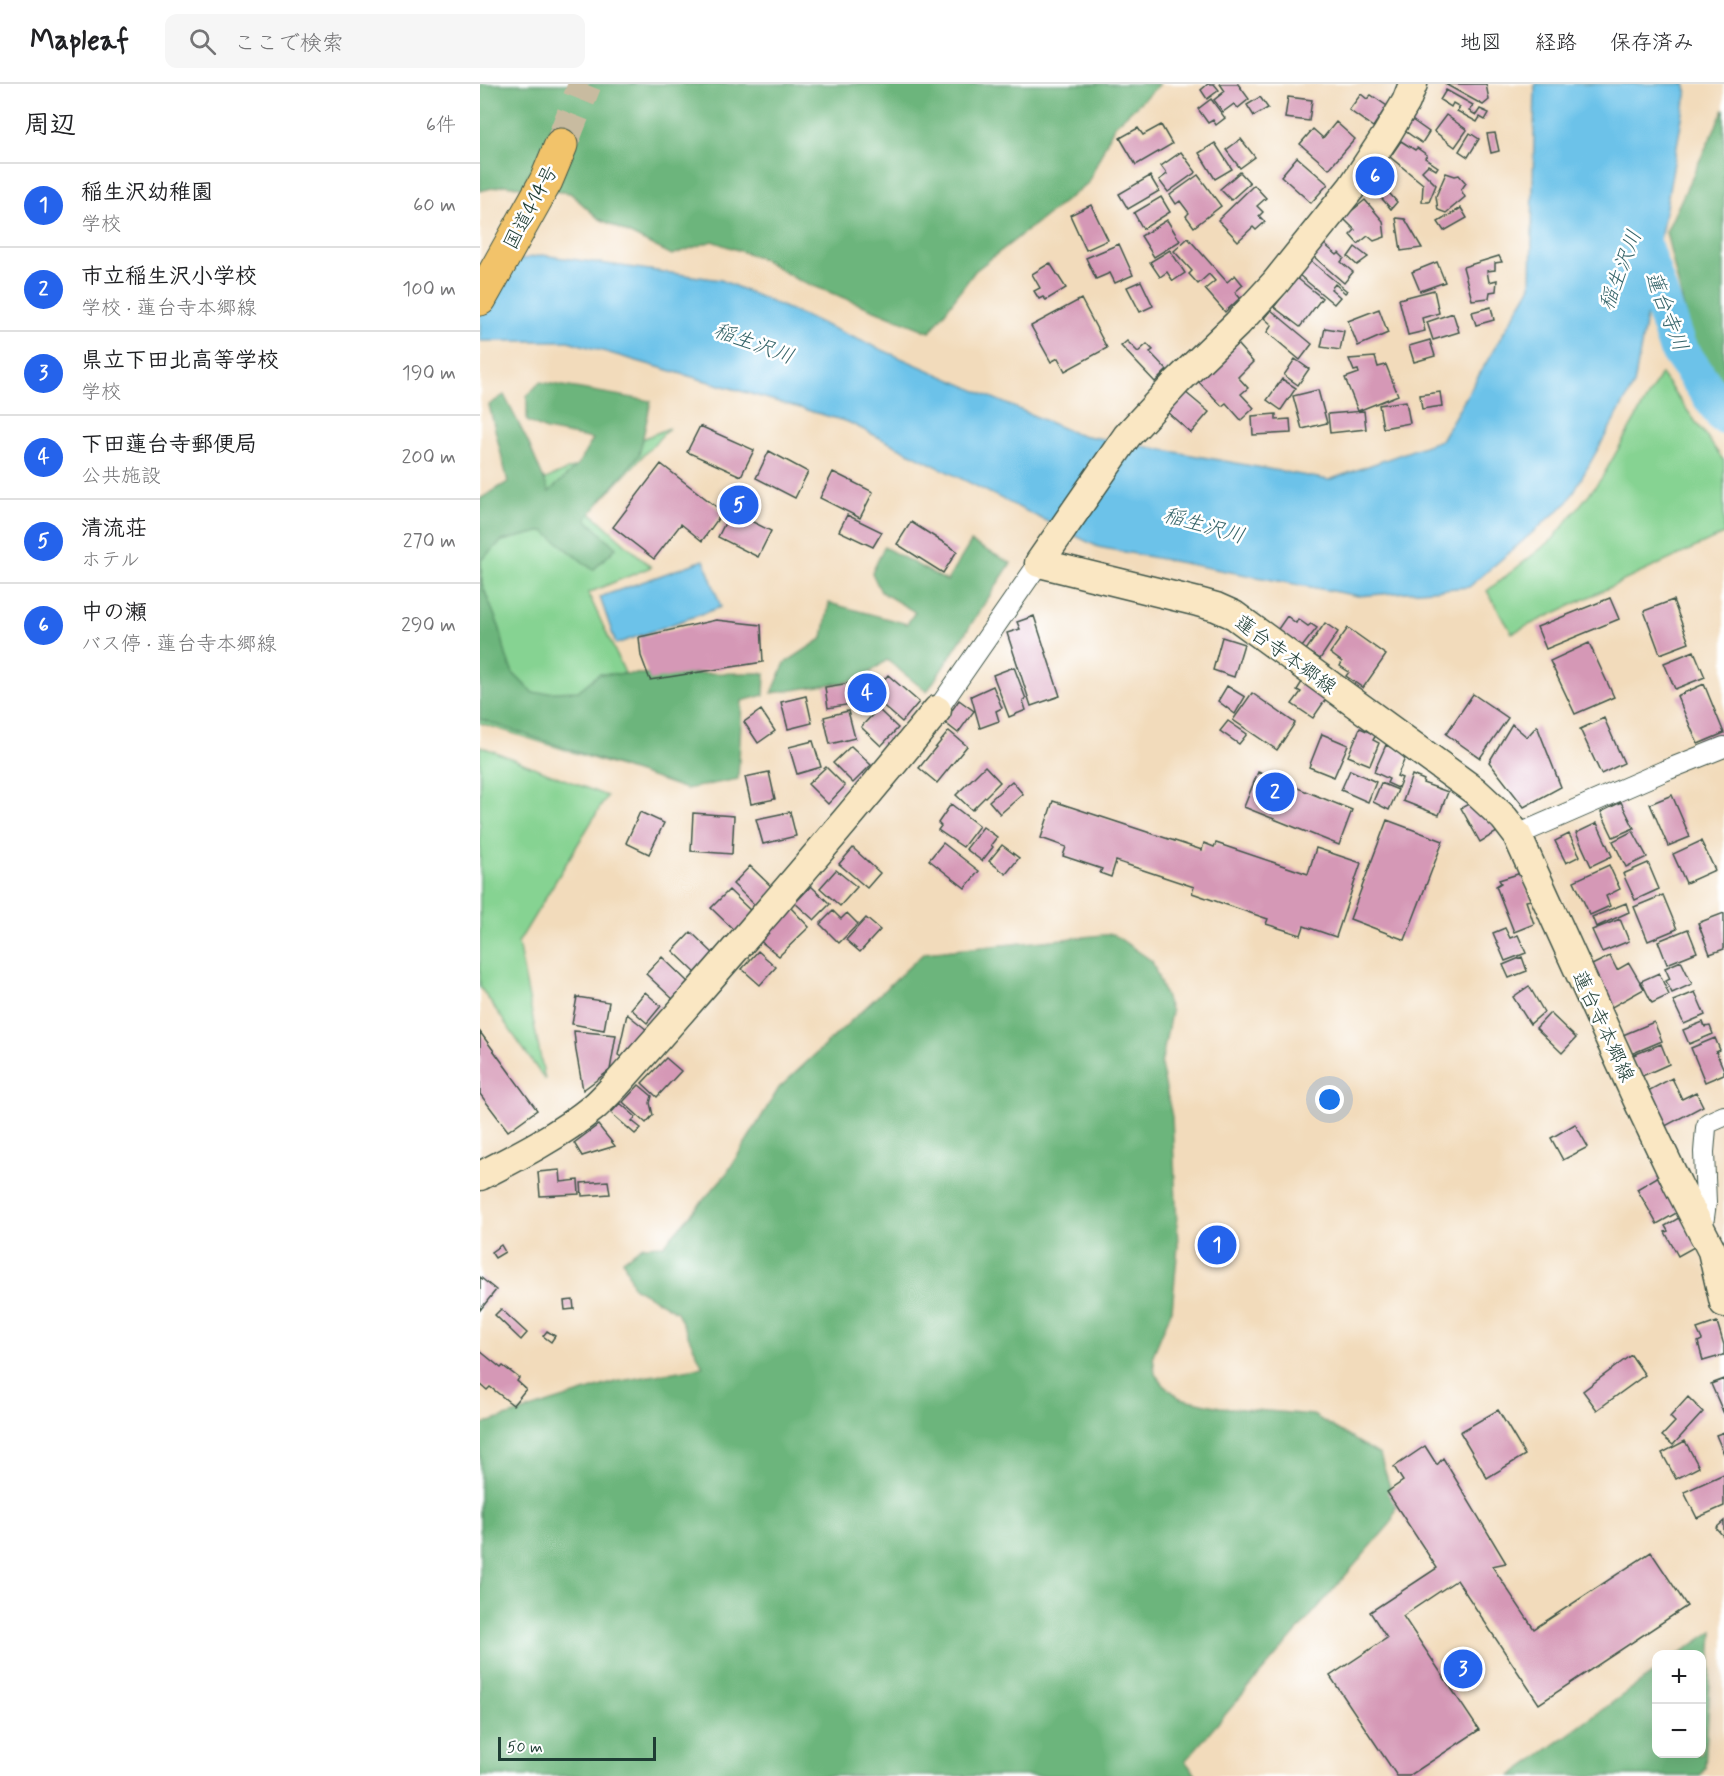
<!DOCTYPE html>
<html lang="ja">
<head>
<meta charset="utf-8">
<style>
	:root { --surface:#fff; --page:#f6f6f6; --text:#202124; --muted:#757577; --line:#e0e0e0; --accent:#2563eb }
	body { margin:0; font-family:Mynerve,"Klee One",sans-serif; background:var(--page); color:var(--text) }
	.controls { position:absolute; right:18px; bottom:18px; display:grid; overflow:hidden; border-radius:12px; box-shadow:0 6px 24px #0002 }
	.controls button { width:54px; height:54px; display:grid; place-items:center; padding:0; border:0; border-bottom:2px solid var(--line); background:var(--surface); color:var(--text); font:30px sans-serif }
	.scale { position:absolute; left:18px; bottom:15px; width:158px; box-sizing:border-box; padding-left:6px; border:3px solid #1f3d34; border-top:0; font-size:16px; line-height:21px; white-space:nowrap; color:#1f3d34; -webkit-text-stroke:4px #fff; paint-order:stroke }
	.you { position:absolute; left:850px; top:1016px; width:21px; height:21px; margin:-15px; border:4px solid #fff; border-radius:50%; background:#1a73e8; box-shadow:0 0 0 9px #1a73e833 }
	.badge { display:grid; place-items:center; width:39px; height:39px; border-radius:50%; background:var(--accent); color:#fff; font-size:20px; font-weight:700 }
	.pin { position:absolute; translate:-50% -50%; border:3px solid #fff; box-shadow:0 2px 6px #0006 }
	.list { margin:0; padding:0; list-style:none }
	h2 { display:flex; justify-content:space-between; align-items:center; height:78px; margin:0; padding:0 24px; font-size:26px }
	h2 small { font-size:20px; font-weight:400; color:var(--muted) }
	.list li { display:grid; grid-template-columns:39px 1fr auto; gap:18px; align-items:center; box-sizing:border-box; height:84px; padding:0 24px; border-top:2px solid var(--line) }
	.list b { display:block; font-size:22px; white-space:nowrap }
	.list p { margin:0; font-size:20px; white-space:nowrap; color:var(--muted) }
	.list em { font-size:20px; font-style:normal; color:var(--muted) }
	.icon { flex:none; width:33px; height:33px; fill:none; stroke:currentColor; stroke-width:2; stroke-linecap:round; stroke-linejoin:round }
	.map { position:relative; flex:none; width:1244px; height:1692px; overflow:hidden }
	header { display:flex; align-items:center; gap:36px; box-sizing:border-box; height:84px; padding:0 30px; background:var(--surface); border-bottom:2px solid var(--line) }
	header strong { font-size:28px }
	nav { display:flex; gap:33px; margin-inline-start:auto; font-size:21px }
	.search { width:420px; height:54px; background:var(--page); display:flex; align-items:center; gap:15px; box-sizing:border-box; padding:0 21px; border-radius:12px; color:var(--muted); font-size:22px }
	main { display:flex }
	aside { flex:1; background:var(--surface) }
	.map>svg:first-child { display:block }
	.green { fill:#86d392; stroke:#528863; stroke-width:1.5 }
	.forest { fill:#6cb57c; stroke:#467958; stroke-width:1.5 }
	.water { fill:#6cc2e9; stroke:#46808e; stroke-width:1.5 }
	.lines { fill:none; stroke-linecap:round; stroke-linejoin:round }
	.river { stroke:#6cc2e9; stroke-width:38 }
	.building { fill:#d598b6 }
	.highway-tunnel { stroke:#c8bba0; stroke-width:33; stroke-dasharray:33 16; stroke-linecap:butt }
	.street-casing { stroke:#3f5548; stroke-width:22 }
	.secondary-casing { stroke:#3f5548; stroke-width:31 }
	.highway-casing { stroke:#3f5548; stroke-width:35 }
	.street { stroke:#fff; stroke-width:20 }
	.secondary { stroke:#fae7c3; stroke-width:28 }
	.highway { stroke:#f2c36a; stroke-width:33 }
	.labels { text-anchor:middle; stroke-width:5; stroke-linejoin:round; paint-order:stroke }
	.street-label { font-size:20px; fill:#1f3d34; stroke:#fff }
	.water-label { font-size:21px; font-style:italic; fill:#36656a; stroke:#fff }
</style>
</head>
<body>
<header>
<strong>Mapleaf</strong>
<div class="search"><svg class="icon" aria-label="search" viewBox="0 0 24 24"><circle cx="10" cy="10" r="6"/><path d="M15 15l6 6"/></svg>ここで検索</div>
<nav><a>地図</a><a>経路</a><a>保存済み</a></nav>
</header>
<main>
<aside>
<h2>周辺<small>6件</small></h2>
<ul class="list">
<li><span class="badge">1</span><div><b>稲生沢幼稚園</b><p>学校</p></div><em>60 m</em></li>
<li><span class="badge">2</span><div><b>市立稲生沢小学校</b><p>学校 · 蓮台寺本郷線</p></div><em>100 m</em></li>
<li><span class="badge">3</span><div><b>県立下田北高等学校</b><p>学校</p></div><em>190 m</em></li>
<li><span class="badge">4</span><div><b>下田蓮台寺郵便局</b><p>公共施設</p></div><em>200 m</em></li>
<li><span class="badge">5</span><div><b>清流荘</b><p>ホテル</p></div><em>270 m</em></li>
<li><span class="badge">6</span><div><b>中の瀬</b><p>バス停 · 蓮台寺本郷線</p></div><em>290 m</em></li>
</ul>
</aside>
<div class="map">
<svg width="1244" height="1692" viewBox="0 0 1244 1692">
	<rect width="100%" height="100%" fill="#fff"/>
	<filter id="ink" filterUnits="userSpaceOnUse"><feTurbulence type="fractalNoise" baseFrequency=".0167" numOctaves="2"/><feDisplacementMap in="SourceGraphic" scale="12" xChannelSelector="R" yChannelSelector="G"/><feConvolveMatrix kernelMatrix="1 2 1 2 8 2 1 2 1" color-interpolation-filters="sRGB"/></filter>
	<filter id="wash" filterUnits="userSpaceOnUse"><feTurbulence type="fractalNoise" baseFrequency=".008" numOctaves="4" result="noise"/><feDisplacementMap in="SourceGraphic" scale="24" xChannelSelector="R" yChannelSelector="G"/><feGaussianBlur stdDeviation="1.35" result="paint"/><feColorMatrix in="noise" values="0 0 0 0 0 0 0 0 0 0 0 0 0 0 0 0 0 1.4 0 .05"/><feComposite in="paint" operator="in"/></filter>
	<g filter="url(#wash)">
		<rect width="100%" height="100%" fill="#f2dbbb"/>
		<path class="green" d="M1181,290l63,87v73l-212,99 -25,-42 66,-52 48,-60z
			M189,344l-79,84 61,55 -63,26 43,93 17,90 -168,-53v-217z
			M0,662l127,50 -89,147 27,137 -65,-93z"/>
		<path class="forest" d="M0,0h679v1l-45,41 -26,57 -113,88 -45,61 -134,-53 -33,-20 -51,-18 -40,14 -74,-37 -28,-25 -66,-8 -24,6z
			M1244,25v294l-32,-60 -26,-111z
			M60,298l111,19 -12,54 -53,64 30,29 -23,22 -49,-39 -42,10 -21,19 1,24 18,45 6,26 7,18 20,20 45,-2 21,-17 166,-1 -1,22 -22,6 -4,78 -52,10 -206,-70v-220l28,-17 -19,-77 15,-10 25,49 20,48 28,-26 16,-27 -47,-9 -19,-9v-25z
			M491,458l40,21 -84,129 -40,-32 -27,20 -88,13 13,-30 38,-25 6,-35 78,21 8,-12 -34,-20 -9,-19 12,-26 63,34z
			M633,850l39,27 19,51 -10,53 11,52 6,129 -6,63 -19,46 2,19 9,11 16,13 40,9 93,8 67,40 16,51 -5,17 -206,238 12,15h-717v-351l135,-43 88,-15 -26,-55 -44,-25 -10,-27 20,-14 21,-1 63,-72 52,-85 145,-135z
			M1233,1547l-8,137 -5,8h-189l145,-105v83h46v-100h-23z"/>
		<path class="water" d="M1055,0h150l2,6 -53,295 -66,117 -99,85 -111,9 -260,-49 -250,-125 -280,-81h-88v-73l62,-13 179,25 355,154 253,46 112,-40 90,-154z
			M224,476l17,47 -105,37 -16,-47z"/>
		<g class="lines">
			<path class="river" d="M1158,148l39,115 47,68"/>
		</g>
		<g id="blocks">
			<path class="building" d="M728,0h6l5,6 -12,9 -6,-9z
				M740,0h18l11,15 -11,9 -4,-4 -11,8 -9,-12 11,-9z
				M965,0h41l3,16 -6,5z
				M966,6l27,15 -4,6 7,4 4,-6 9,4 -4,7 -5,-3 -3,5 -20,-11 3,-4 -7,-4 -2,4 -11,-7z
				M881,10l6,5 4,-4 16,11 -14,21 -24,-17z
				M780,13l8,11 -14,8 -7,-11z
				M808,13l24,3 -3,21 -24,-3z
				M731,15l14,19 -9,7 -3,-5 -5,3 -10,-14z
				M966,31l21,15 -12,17 -21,-16z
				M932,36l17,12 -7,11 -17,-12z
				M856,38l19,17 -26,30 -29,-25 13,-15 10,9z
				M681,41l11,19 -36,21 -16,-27 18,-10 5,7z
				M990,49l9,6 -11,18 -9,-6z
				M1015,49l4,18 -8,2 -4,-19z
				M761,55l14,18 -15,11 -14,-18z
				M921,57l14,9 2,-2 10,7 -2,3 13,9 -2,3 -8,-5 -6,6 14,14 -7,17h-7l1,-18 -33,-27z
				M735,59l17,26 -17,10 -16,-26z
				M701,68l15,20 -28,20 -9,-12 8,-6 -6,-8z
				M817,73l31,27 -17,19 -30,-27z
				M760,88l10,11 -19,17 -11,-11z
				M966,89l9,3 4,-1 7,8 -5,7 4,7 -19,16 -8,-3 -2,-14z
				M718,91l23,31 -27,21 -8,-11 3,-3 -9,-12 -4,3 -6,-9z
				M670,92l9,15 -31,18 -9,-15z
				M896,94l21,24 -6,7 -21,-24z
				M774,101l12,13 -9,8 6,6 -4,4 6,6 -9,8 -3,-3 -15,14 -20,-21z
				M681,113l9,15 -27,17 -9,-16z
				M885,116l18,21 2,16 -11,4 -6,-5 -10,8 -8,-9 5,-5 -12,-12z
				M611,121l17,35 -22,10 -16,-35z
				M981,124l6,10 -23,13 -6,-9z
				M916,134l9,1 17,29 -21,3z
				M687,136l13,21 -26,16 -13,-21z
				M708,154l39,44 8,-7 8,10 -8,7 5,6 -15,14 -20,-23 10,-8 -6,-7 -11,10 -9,-10 3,-3 -18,-20z
				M639,160l14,31 -18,8 -5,-10 -14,6 -10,-21z
				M844,160l13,11 2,-2 5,5 -3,4 12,10 -9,11 -31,-27z
				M875,163l13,10 -11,8 -9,-8z
				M690,166l15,23 -12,8 -6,-9 -7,5 -10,-15z
				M1019,172l3,6 -7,1v7l-8,1 2,11 8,-2 -1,11 -6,1 -1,6 -17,2 -9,-33z
				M831,177l36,30 -2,2 -10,-9 -4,5 9,8 -6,7 -35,-29z
				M957,178l8,20 -25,9 -8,-19z
				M570,179l16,25 -20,12 -3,-3 -4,2 -5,-8 6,-3 -8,-14z
				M817,194l25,20 -22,29 -26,-20z
				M661,197l12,25 -13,6 -13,-25z
				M954,206l5,23 -17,5 3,13 -17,4 -9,-36z
				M601,215l26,49 -42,23 -7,-13 -7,4 -20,-36z
				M1011,223l3,13 -18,5 -4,-13z
				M899,225l9,24 -30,13 -10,-25z
				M791,226l41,34 -12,16 -33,-28 5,-7 -8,-7z
				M973,229l6,19 -26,8 -6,-18z
				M845,244l19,3 -4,19 -19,-3z
				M950,256l5,16 -21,6 -5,-16z
				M647,257l11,11 9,-8 6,6 -3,2 17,18 -12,12 -34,-36z
				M757,260l16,18 -15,15 10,11 -7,6 13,14 -13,12 -15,-17 -4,3 -24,-25z
				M895,273l3,10 8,-2 12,30 -40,16 -13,-33 14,-5 -1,-3 -4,1 -5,-12z
				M815,275l14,10 -11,16 -14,-10z
				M802,295l14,9 -15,22 -14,-10z
				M838,306l9,33 -25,6 -9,-33z
				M705,308l24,20 -18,21 -24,-21z
				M960,308l2,14 -20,3 -2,-14z
				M926,317l4,22 -27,5 -4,-23z
				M884,327l2,18 -36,4 -2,-19z
				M796,330v6l14,-1 1,14 -38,2 -1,-19z
				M220,342l54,24 -13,26 -54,-24z
				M289,367l39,21 -13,26 -39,-20z
				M181,380l62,48 -21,29 -21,-17 -27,35 -41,-32z
				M353,388l40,20 -13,26 -40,-20z
				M251,427l40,20 -13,26 -40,-20z
				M367,431l35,17 -9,15 -34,-16z
				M431,438l46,29 -14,22 -46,-29z
				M1130,514l9,21 -73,30 -9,-22z
				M1193,516l16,43 -29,11 -16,-43z
				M554,532l26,80 -29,10 -24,-73 13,-4 -3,-7z
				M807,532l9,7 2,-4 10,7 3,-2 6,4 -15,19 -24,-18z
				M236,536l45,5 2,37 -113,18 -9,-24 -2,-19z
				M845,539l13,9 -18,27 -14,-9z
				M868,544l38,27 -23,33 -17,-12 3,-4 -9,-6 2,-4 -12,-9z
				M742,553l22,7 -10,33 -21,-7z
				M1109,559l25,54 -39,17 -25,-53z
				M1214,567l11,26 -30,12 -11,-26z
				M534,583l12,32 -3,2 3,9 -17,7 -16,-42z
				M408,591l31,27 -17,20 -31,-27z
				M822,598l24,17 -13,19 -21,-14 9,-12 -4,-2z
				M369,599l3,21 -24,4 -3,-21z
				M1224,600l20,49 -26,11 -21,-48z
				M513,602l9,22 -6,3 3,10 -19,7 -9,-32z
				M747,602l18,11 -10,17 -17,-13z
				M772,609l43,30 -18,27 -44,-30z
				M993,610l35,24 -28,40 -34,-24z
				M326,612l6,27 -24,6 -7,-27z
				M479,616l15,11 -16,22 -14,-11z
				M398,625l20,19 -17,18 -20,-19z
				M281,626l14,21 -17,12 -14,-21z
				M368,627l7,27 -25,6 -6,-27z
				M1124,634l20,45 -23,11 -21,-45z
				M748,637l19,13 -8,10 -19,-13z
				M1032,640l15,13 10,-11 24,61 -37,20 -35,-45z
				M880,644l16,7 -3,5 6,3 -9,22 -22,-9z
				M469,647l18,15 -30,37 -18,-15z
				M842,650l26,11 -14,32 -25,-10z
				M333,657l8,26 -24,7 -8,-27z
				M906,661l21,9 -10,22 5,2 -4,10 -11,-5 2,-4 -15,-7z
				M371,662l20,19 -18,18 -20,-20z
				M505,682l15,16 -28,28 -16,-15z
				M346,683l19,19 -17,18 -20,-20z
				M870,686l26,12 -8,20 -27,-12z
				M289,688l6,27 -24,5 -6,-27z
				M778,688l94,38 -13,35 -95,-38z
				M932,691l12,5 -1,3 25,9 -9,23 -36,-14z
				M532,697l11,13 -23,20 -11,-13z
				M901,699l17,7 -9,20 -16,-8z
				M1192,711l18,42 -22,9 -18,-42z
				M998,715l19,33 -17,10 -19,-34z
				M573,717l149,49 2,-7 10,4 2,-4 92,31 8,-26 45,15 -25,74 -32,-11 -3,9 -35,-11 2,-5 -76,-26 2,-6 -78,-26 -5,16 -11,-4 2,-4 -39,-13 3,-9 -25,-9z
				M1141,718l13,26 -21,9 -12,-25z
				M471,720l28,22 -16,21 -25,-17 3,-4 -3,-3z
				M160,728l24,11 -15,31 -23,-11z
				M310,728l6,24 -33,8 -7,-25z
				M213,729l41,3 -2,38 -41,-3z
				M907,736l56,21 -38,99 -55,-21z
				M1117,739l15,33 -21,10 -15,-33z
				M503,743l14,10 -6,8 2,2 -11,14 -16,-12z
				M1153,747l14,26 -21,10 -13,-26z
				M1089,750l11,22 -14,7 -11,-22z
				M1221,757l14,29 -29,13 -13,-29z
				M463,759l36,28 -14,17 -36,-28z
				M522,761l17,13 -13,16 -17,-13z
				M373,764l27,25 -13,15 -28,-24z
				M1168,779l11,26 -24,11 -12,-26z
				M1129,781l11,24 -14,7 4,10 -20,9 -16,-34z
				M270,782l25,24 -17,18 -25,-24z
				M356,786l21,17 -17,19 -20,-18z
				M1041,789l10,27 -5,1 8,23 -20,8 -18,-46 5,-3 -2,-3z
				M331,802l19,18 -16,16 -19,-17z
				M249,806l25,24 -18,18 -25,-24z
				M1183,811l14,34 -29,12 -14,-34z
				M1146,819l3,9 -33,15 -4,-10z
				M310,823l19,20 -30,29 -20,-16z
				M353,827l8,8 6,-6 11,11 -19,19 -19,-19z
				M1244,829v36l-14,5 -12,-31z
				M386,834l14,12 -20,22 -14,-12z
				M1140,835l9,22 -27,11 -10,-22z
				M1025,844l5,10 8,-3 8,18 -21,8 -12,-28z
				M1208,845l9,23 -30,12 -9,-23z
				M211,848l25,24 -18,19 -25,-24z
				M278,867l18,16 -16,18 -18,-16z
				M1130,872l7,14 12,-7 15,26 -41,23 -15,-45z
				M182,873l27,26 -15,17 -28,-26z
				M1042,873l5,14 -18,7 -6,-13z
				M1201,877l11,23 -20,9 -6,-12 4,-2 -5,-11z
				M1179,889l10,22 -17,8 -11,-22z
				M1049,902l15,26 -14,12 -17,-27z
				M165,908l16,14 -14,17 -16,-14z
				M1215,908l10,23 -21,9 -11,-23z
				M97,913l32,5 -5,28 -32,-6z
				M1070,929l26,25 -14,15 -26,-25z
				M147,930l25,20 -25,27 -9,-6z
				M1174,938l8,19 -31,13 -8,-19z
				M1223,938l2,5 5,-1 3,8 -24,10 -6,-14z
				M94,947l42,4 -6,35 -27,20 -7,-39z
				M0,948l57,78 -29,21 -28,-37z
				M1235,954l5,12 -4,2 8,18v4l-19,8 -14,-34z
				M1181,960l8,20 -29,13 -9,-21z
				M186,974l15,13 -24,26 -15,-14z
				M1192,994l10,21 14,-7 7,14 -45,24 -12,-38z
				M159,1001l13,11 -2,7 3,12 -7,8 -23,-21z
				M140,1019l16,14 -4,4 9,7 -6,6 -24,-21z
				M1095,1040l13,23 -25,13 -12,-22z
				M118,1041l17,21 -33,10 -8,-13z
				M80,1086l1,12 17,-2 1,14 -39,2 -2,-24z
				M1179,1092l21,35 -23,13 -20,-35z
				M128,1097l2,13 -28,2 -1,-13z
				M1202,1132l14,30 -18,10 -13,-24 3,-1 -3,-5z
				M21,1161l4,7 -10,6 -4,-6z
				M0,1193l16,13 -16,20z
				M93,1216l1,9 -9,1 -1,-9z
				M21,1225l26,24 -6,7 -26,-25z
				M1237,1238l7,23v10l-21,6 -5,-19 4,-2 -5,-11z
				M67,1247l8,5 -4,6 -8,-6z
				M0,1267l21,17 2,-2 16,12 -2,3 9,8 -13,16 -23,-18 -3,3 -7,-6z
				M1151,1271l14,20 -48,35 -14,-19z
				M1244,1295v35l-13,-30z
				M1208,1313l15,15 -30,33 -11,-9 13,-14 -5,-5z
				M1018,1326l27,45 -38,23 -27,-46z
				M1244,1348v22l-8,-19z
				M1205,1357l14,26 -23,12 -14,-26z
				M945,1362l12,19 6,-7 63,105 -14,3 42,63 117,-77 36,54 -148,98 -82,-124 -54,36 76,114 -70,46h-12l-67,-100 57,-38 -17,-26 67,-44 -50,-76 16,-11 -9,-14z
				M1244,1390v32l-27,12 -13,-26z
				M1244,1437v16l-8,-9z"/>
		</g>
	</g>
	<g filter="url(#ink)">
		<use href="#blocks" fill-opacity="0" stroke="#3f5548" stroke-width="1.5"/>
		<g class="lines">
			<path class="highway-tunnel" d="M81,61l24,-61"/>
			<g class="street-casing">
				<path id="street" d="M457,626l102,-147
					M1037,751l147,-64 60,-24
					M1222,1148l4,-29 -2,-51 2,-24 2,-5 16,-7"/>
			</g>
			<g class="secondary-casing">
				<path id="secondary" d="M933,0l-7,18 -19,32 -35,53 -77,96 -38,41 -60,58 -50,54 -88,127 159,39 18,5 18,8 241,176 29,27 13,17 120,264 41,86 34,66 12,52
					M0,1092c39,-20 80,-41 114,-69 8,-7 15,-15 23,-23 109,-123 217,-247 320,-374"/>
			</g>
			<g class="highway-casing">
				<path id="highway" d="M0,215l66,-118 15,-36"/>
			</g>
			<use href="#street" class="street"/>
			<use href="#secondary" class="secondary"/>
			<use href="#highway" class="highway"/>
		</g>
	</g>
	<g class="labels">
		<g class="street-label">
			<text transform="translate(50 123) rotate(-62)" y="7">国道414号</text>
			<text transform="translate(806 570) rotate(36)" y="7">蓮台寺本郷線</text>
			<text transform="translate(1124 942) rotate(65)" y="7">蓮台寺本郷線</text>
		</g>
		<g class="water-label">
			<text transform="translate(1140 186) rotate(-69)" y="7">稲生沢川</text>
			<text transform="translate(1187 227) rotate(69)" y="7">蓮台寺川</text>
			<text transform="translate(274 259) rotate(20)" y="7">稲生沢川</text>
			<text transform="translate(724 441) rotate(16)" y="7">稲生沢川</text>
		</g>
	</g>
</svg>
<div class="controls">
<button>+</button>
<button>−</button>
</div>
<div class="scale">50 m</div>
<div class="you"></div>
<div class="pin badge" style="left:737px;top:1161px">1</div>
<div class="pin badge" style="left:795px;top:708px">2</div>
<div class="pin badge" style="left:983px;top:1585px">3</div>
<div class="pin badge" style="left:387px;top:609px">4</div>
<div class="pin badge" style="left:259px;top:421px">5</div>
<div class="pin badge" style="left:895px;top:92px">6</div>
</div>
</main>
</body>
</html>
